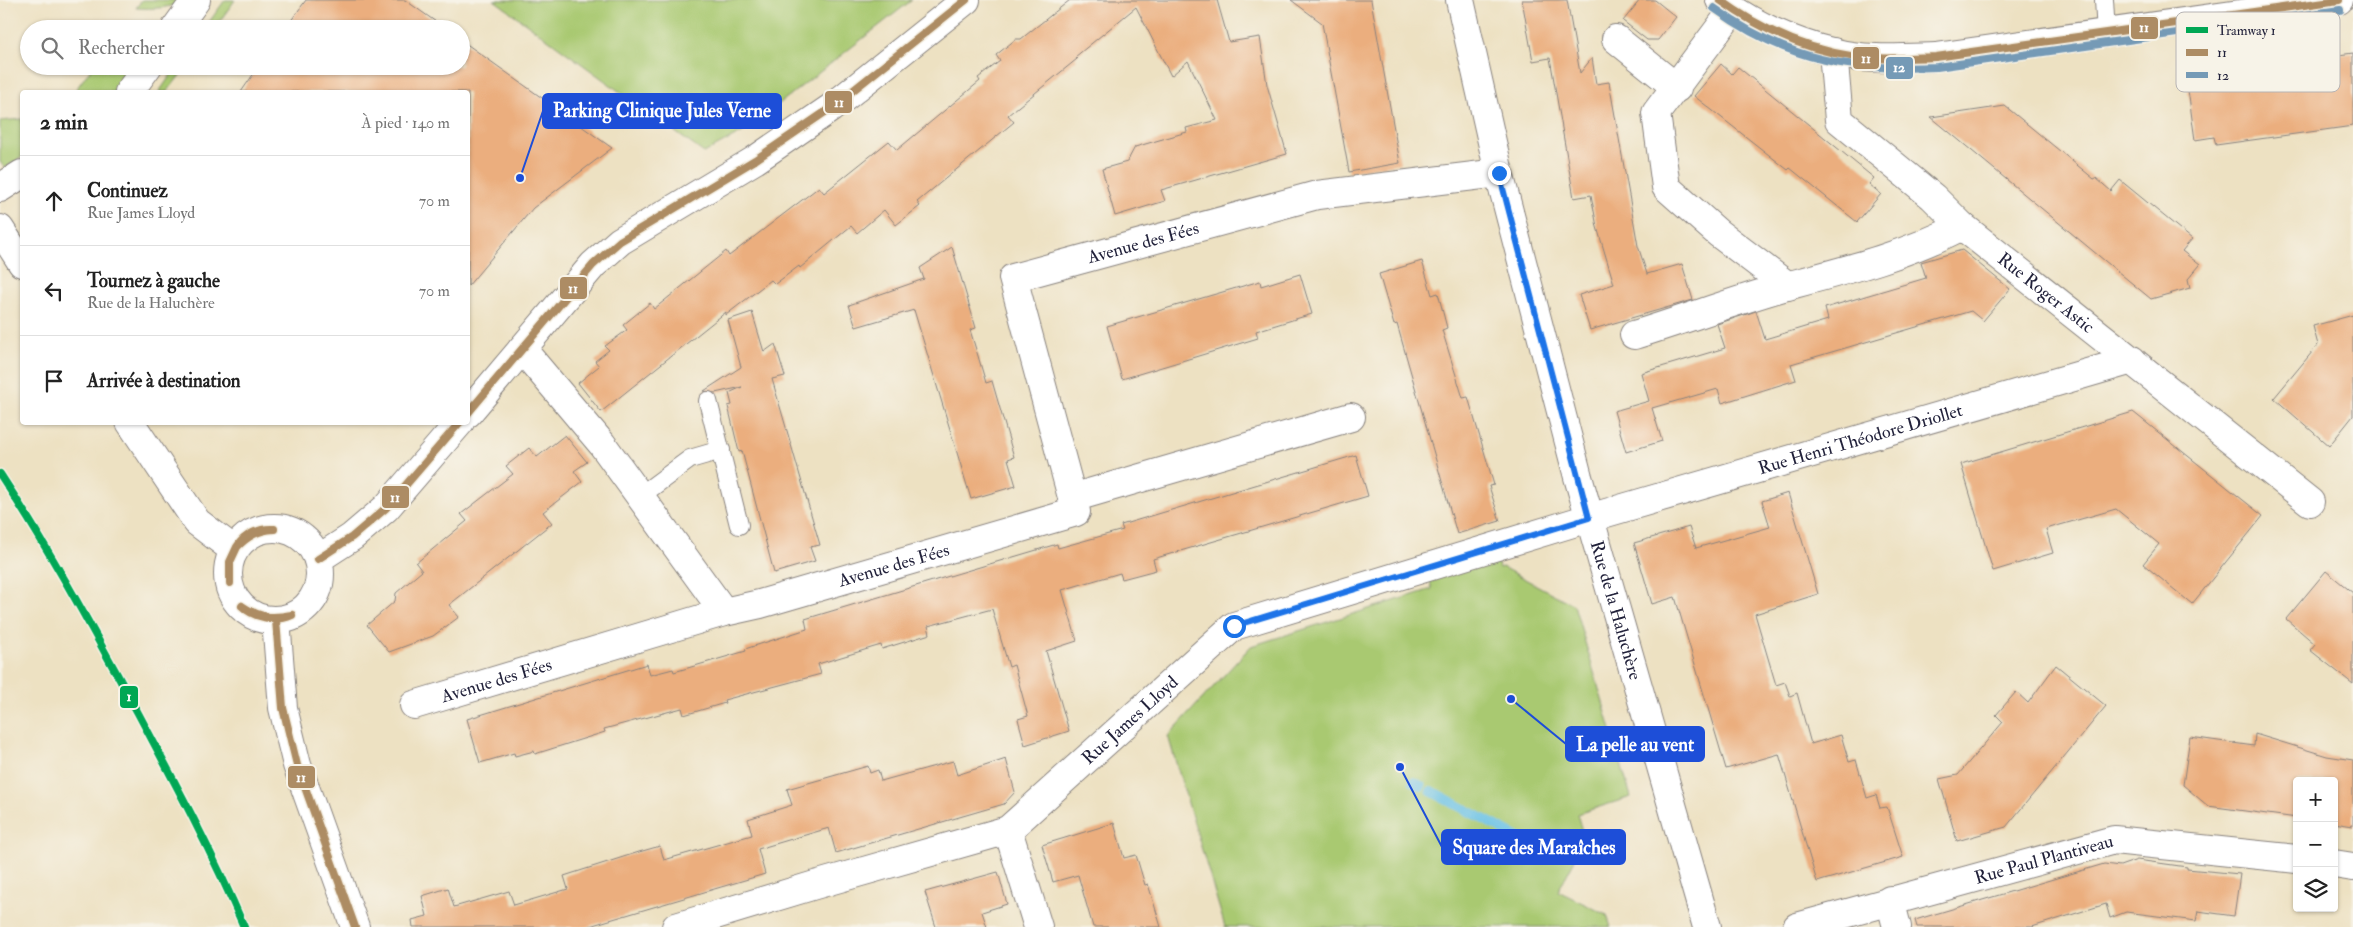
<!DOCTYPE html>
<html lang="fr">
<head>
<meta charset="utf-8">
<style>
	:root { --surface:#fff; --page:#f6f6f6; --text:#222; --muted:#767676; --line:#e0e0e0 }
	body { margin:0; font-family:"IM FELL Double Pica",serif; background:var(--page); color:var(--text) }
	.controls { position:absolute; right:15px; bottom:15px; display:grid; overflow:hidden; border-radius:5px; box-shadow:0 1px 4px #0004 }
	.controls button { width:45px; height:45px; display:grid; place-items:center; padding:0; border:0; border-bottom:1px solid var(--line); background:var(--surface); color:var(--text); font:25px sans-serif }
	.stop { position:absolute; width:15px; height:15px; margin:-11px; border:4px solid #1a73e8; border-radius:50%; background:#fff }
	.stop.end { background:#1a73e8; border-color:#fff; box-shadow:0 1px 5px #0008 }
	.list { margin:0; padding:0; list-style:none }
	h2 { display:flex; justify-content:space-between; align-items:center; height:65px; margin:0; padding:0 20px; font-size:21px }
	h2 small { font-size:16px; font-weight:400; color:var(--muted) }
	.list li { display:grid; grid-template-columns:32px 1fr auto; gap:15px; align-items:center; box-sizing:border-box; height:90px; padding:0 20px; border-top:1px solid var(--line) }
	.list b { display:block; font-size:19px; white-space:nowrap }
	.list p { margin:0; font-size:16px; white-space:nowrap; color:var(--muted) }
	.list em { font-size:16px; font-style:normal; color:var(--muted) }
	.icon { flex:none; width:28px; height:28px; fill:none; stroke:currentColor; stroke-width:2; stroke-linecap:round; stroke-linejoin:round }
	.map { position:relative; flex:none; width:2353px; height:927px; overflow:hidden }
	.search { position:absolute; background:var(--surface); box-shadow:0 1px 4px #0004; left:20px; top:20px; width:450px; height:55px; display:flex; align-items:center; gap:12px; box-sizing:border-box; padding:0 18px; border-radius:28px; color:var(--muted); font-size:19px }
	.panel { position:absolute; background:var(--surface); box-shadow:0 1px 4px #0004; left:20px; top:90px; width:450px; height:335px; border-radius:5px }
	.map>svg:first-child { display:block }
	.green { fill:#a9c971; stroke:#667656 }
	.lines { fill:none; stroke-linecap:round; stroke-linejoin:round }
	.stream { stroke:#67c1e5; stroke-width:10 }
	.building { fill:#ebae7e }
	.service-casing { stroke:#88827e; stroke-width:20 }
	.minor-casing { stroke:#88827e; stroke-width:30 }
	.service { stroke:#fff; stroke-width:18 }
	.minor { stroke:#fff; stroke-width:28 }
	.bus-1-casing { stroke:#f7f3e8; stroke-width:11 }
	.bus-2-casing { stroke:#f7f3e8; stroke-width:11 }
	.bus-1 { stroke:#ad8c64; stroke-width:8 }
	.bus-2 { stroke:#759ab6; stroke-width:8 }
	.tram-1-casing { stroke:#f7f3e8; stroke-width:11 }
	.tram-1 { stroke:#00a754; stroke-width:8 }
	.route { stroke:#1a73e8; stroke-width:6 }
	.labels { text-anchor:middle; stroke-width:4; stroke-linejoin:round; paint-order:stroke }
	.street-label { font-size:18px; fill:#22223b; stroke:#f7f3e8 }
	.key { fill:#f7f3e8; stroke:#b7b4b4; stroke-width:1 }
	.key-label { font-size:14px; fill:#22223b }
	.leader { fill:none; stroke:#1d4ed8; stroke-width:2 }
	.callout-dot { fill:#1d4ed8; stroke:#f7f3e8; stroke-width:2 }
	.callout { fill:#1d4ed8; stroke:#1d4ed8; stroke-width:2 }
	.callout-label { font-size:19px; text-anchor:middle; font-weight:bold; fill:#fff }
	.line-badge { stroke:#f7f3e8; stroke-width:2 }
	.badge-label { font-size:14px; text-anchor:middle; font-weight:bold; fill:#fff }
</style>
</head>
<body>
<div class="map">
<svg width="2353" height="927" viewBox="0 0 2353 927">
	<rect width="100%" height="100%" fill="#f7f3e8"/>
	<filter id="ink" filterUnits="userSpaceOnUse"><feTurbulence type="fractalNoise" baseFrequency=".02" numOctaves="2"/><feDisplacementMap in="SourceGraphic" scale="10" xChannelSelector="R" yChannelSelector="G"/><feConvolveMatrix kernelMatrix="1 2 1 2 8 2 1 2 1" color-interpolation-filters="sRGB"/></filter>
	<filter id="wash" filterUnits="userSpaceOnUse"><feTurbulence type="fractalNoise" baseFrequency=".0096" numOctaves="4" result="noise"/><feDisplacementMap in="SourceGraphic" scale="20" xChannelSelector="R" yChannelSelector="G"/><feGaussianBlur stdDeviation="1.12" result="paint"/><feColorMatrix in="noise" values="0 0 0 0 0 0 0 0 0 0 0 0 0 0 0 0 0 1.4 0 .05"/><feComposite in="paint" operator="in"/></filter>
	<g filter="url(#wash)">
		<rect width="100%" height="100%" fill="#ede1c2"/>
		<path class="green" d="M142,0h42c-14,9 -32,9 -48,8z
			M225,0h10l-21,29h-10z
			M494,0h418l-169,132 -39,21z
			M93,66h42l-19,26h-42z
			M177,66h10l-20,26h-8z
			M22,119v38l-17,11 -5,-6v-41z
			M1495,553l4,15 3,-1 72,38 57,192 -54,17 8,27 -27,50 49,24 4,12h-386l-57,-191 83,-90 181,-57 -4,-15z"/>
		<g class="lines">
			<path class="stream" d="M1414,782l7,4
				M1431,791l114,61"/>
		</g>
		<g id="blocks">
			<path class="building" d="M306,0h99l41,29h-161z
				M1070,0h147l12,42 31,-5 7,48 20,69 -126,36 4,11 -50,15 -13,-47 25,-7 8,-15 52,-15 -1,-4 31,-8 -29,-59 -17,15 -35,-69 -61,50 2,2 -69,56 6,7 -97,80 3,4 -24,19 -12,-15 -27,23 -6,-7 -51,42 -1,-2 -24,18 -4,-4 -45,35v-3l-125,100 -23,-29 21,-17 -4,-5 14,-11 -4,-4 22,-16 -4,-5 27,-22 4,6 72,-58 3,5 90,-69 5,6 65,-52 8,9 83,-69 -2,-3 22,-17 -4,-6 20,-16h5z
				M1291,0h80l29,163 -51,9 -27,-149z
				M1522,0h45l13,73 12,-15 4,26 13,-2 29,164 9,28 35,-10 11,36 -103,30 -11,-35 35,-11 -17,-57 -6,-32 -17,3 -24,-140 -17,3z
				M1640,0h15l21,17 -18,23h-11l-24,-19z
				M461,40l151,108 -79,60 -65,78v-194h-227l18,-26h202z
				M2353,53v73l-137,19 -2,-8 -19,3 -7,-50 20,-2 -2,-15z
				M1721,64l11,10 6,-7 136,111 -5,6 12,10 -24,28 -67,-54 -2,2 -94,-74z
				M2005,106l89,73 2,-1 15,13 9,-11 72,59 -10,12 18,14 -12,14 2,9 -39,11 -220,-182z
				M952,247l24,81 -6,2 8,26 8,27 6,-2 22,76 -6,2 8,27 -45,13 -57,-189 -58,17 -7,-22 75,-26 -4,-11z
				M1962,250l48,39 -27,32 -12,-10 -180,53 5,16 -74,23 -4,-14 -66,19 10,33 -36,11 -12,-41 35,-10 -8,-28 84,-25 -8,-24 39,-13 9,28 63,-19 -3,-12 101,-30 -5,-16z
				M1422,261l10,34 6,-2 9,35 -5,2 21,68 5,-1 26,88 -5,1 11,35 -43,13 -60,-210 -3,1 -15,-51z
				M1300,274l12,40 -56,17 2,7 -136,41 -15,-53 153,-45 1,5z
				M752,312l12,40 11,-8 10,32 -13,3 48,166 -10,2 5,14 -41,12 -32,-122 -3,1 -11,-46 4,-1 -3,-12 13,-6 -27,6 -11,-2 37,-24 -13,-47z
				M2353,315v101l-24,30 -55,-48 44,-53 -5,-19z
				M2133,412l130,104 -71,88 -49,-40 16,-20 -43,-35 -70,20 7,24 -60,18 -32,-107z
				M565,435l22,27 -13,9 8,11 -39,30 9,11 -103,82 10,12 -26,19 -44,16 -22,-27 28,-24 1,-8 26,-22 -6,-8 51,-42 -6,-7 52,-40 -7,-8 23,-18 8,9z
				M1356,455l12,41 -215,63 3,11 -34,9 -2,-6 -58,17 15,51 -31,10 23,80 -44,14 -7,-26 10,-3 -14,-51 -5,2 -17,-58 -64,17 2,8 -48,15 -1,-4 -63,19 3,10 -97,26 1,3 -41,12 -2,-7 -78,21 1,3 -70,22 -1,-3 -19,5 -1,-3 -34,10 -13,-44 180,-55 3,11 23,-6 1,3 72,-21 -1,-2 62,-20 -2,-10 252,-75 1,4 65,-18 -2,-5z
				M1788,493l30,101 -63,20 21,71 9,-3 5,14 7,-3 14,51 30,-9 8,27 7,-2 11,38 9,-3 4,13 7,-1 16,50 -86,25 -38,-128 -53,15 -51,-172 -23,7 -18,-61 55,-16 7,21 74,-21 -8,-26z
				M2326,571l27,22v91l-43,-34 5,-6 -29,-25z
				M2056,665l50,41 -100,121 -49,14 -18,-62 19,-4 45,-53 -7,-7 20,-23 12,11z
				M2255,734l72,22 26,4v66l-19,-3v-42h-37v37l-89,-12 -25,-21 7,-48 64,9z
				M1006,759l9,33 -11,12 -168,49 -7,-25 -71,21 7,25 -179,53h-173l-1,-7 15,-4 -5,-20 26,-8 6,19 55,-16 5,14 54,-16 -4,-13 75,-24 21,-6 4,14 88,-25 -4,-16 44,-14 -5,-16 81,-23 2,7 8,-3 3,11 72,-20 4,14z
				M1114,823l10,35 12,-3 9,30 3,-1 13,43h-68l-15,-52 -25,7 -11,-37z
				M2137,860l50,7v2l53,5 -6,42 -36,-5 -2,10 -70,-9 -16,6 -4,-14 -74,23h-115l-2,-7 189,-56 16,2z
				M998,872l9,32 -25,8 5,15h-51l-11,-35z"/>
		</g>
	</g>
	<g filter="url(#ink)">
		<use href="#blocks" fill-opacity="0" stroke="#88827e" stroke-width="1"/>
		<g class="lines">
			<g class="service-casing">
				<path id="service" d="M2104,0l2,34
					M708,401l31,124
					M640,496l50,-37 31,-9"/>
			</g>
			<g class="minor-casing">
				<g id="minor">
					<path id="s1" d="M1460,0l39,173 79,304 129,450"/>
					<path d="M1720,0c31,24 74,43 112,52 33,9 70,6 104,5l403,-57"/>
					<path d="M1733,10l-77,103 10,74 52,46 70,53"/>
					<path d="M175,29l21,-29"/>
					<path d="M1616,39l61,49"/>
					<path id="s2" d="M1833,52l6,68 94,77 29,29 348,276"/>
					<path d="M129,92l19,-26"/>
					<path d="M0,188l22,-14"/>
					<path d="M0,229l22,34"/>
					<path d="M1634,335c52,-16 103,-35 156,-50 61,-16 116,-30 172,-59"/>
					<path id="s3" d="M522,349l80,95 122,168 36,-8 316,-92 -63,-234 304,-83 182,-22"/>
					<path d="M468,413l125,-148 27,-24 135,-81 76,-52 135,-108"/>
					<path d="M130,422l67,100 37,28"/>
					<path d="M1072,498l279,-81"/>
					<circle cx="274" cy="574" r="46"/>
					<path d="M318,559l34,-22 34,-29 74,-86"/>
					<path d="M276,620l7,88 14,57 58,162"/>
					<path id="s4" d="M414,705l310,-93"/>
					<path d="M1008,830l30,97"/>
					<path d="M2334,864l19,3"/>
					<path d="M1890,900l7,27"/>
					<path id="s5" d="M676,927l139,-42 193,-55 226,-204 355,-108 543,-158"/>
					<path id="s6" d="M1797,927l317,-87 183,19"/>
				</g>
			</g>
			<use href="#service" class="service"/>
			<use href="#minor" class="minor"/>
			<g class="bus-1-casing">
				<path id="bus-1" d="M1720,0c40,29 87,50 136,57 26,3 53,1 80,0l403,-57
					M468,413l125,-148 27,-24 135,-81 76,-52 135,-108
					M237,547c8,-13 23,-19 37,-18
					M237,547c11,-11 21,-17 37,-18
					M318,559l34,-22 34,-29 74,-86
					M230,583v-21l7,-15
					M230,583v-21l7,-15
					M242,606c18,12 29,13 50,9
					M242,606c12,12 34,16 50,9
					M276,620l7,88 14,57 58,162"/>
			</g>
			<g class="bus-2-casing">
				<path id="bus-2" d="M1714,8c73,53 136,63 223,59l403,-57"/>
			</g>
			<use href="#bus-1" class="bus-1"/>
			<use href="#bus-2" class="bus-2"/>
			<g class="tram-1-casing">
				<path id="tram-1" d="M0,474c48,73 89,149 131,226 40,75 80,149 113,227"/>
			</g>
			<use href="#tram-1" class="tram-1"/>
		</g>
	</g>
	<g class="lines" filter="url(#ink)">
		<path class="route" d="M1234,626l355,-108 -90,-345"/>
	</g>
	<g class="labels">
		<g class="street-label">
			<text dy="6" stroke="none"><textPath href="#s3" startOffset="1075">Avenue des Fées</textPath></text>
			<text dy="6" stroke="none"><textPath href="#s2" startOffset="338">Rue Roger Astic</textPath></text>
			<text dy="6" stroke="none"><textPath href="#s5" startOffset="1304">Rue Henri Théodore Driollet</textPath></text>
			<text dy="6" stroke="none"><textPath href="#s3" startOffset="508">Avenue des Fées</textPath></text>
			<text dy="6" stroke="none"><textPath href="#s1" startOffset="630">Rue de la Haluchère</textPath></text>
			<text dy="6" stroke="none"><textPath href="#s4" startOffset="86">Avenue des Fées</textPath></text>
			<text dy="6" stroke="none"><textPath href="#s5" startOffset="510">Rue James Lloyd</textPath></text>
			<text dy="6" stroke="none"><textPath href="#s6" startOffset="256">Rue Paul Plantiveau</textPath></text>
		</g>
	</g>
	<rect x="2176" y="12" width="164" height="80" rx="8" class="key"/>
	<rect x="2186" y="27" width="22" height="6" fill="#00a754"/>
	<rect x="2186" y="49" width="22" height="7" fill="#ad8c64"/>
	<rect x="2186" y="72" width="22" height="6" fill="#759ab6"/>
	<g class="key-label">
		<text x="2217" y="35">Tramway 1</text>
		<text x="2217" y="57">11</text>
		<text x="2217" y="80">12</text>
	</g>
	<path class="leader" d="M520 178L543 111M1511 699L1566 744M1400 767L1442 847"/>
	<g class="callout-dot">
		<circle cx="520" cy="178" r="5"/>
		<circle cx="1511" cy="699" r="5"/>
		<circle cx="1400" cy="767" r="5"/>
	</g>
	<g class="callout">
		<rect x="543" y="94" width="238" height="34" rx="5"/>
		<rect x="1566" y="727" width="138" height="34" rx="5"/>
		<rect x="1442" y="830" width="183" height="34" rx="5"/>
	</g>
	<g class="callout-label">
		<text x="662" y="117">Parking Clinique Jules Verne</text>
		<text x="1635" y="751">La pelle au vent</text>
		<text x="1534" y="854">Square des Maraîches</text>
	</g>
	<g class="line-badge">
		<rect x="2130" y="16" width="29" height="24" rx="5" fill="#ad8c64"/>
		<rect x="1852" y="46" width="28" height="24" rx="5" fill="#ad8c64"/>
		<rect x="1885" y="56" width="29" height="24" rx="5" fill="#759ab6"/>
		<rect x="824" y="90" width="29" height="24" rx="5" fill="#ad8c64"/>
		<rect x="559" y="276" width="29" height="24" rx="5" fill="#ad8c64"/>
		<rect x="381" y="485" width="29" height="24" rx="5" fill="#ad8c64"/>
		<rect x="119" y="685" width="20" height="24" rx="5" fill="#00a754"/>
		<rect x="287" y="765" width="29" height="24" rx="5" fill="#ad8c64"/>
	</g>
	<g class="badge-label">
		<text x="2144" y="32">11</text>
		<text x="1866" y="63">11</text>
		<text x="1899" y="72">12</text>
		<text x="839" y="107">11</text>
		<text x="573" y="293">11</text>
		<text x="395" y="502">11</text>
		<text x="129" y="701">1</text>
		<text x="301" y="782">11</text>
	</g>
</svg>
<div class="controls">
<button>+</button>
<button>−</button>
<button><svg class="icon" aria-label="layers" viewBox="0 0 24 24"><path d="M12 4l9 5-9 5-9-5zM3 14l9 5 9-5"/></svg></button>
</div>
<div class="stop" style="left:1234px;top:626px"></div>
<div class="stop end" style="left:1499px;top:173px"></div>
<div class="search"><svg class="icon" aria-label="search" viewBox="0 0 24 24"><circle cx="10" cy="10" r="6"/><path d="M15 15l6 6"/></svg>Rechercher</div>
<section class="panel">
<h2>2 min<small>À pied · 140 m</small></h2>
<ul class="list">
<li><svg class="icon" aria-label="ahead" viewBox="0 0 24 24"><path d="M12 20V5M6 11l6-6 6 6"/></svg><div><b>Continuez</b><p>Rue James Lloyd</p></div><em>70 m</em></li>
<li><svg class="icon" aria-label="left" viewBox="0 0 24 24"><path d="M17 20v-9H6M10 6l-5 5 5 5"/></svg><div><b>Tournez à gauche</b><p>Rue de la Haluchère</p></div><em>70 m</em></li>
<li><svg class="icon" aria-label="arrive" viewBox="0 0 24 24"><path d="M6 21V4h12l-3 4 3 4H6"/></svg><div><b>Arrivée à destination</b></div></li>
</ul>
</section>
</div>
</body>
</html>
